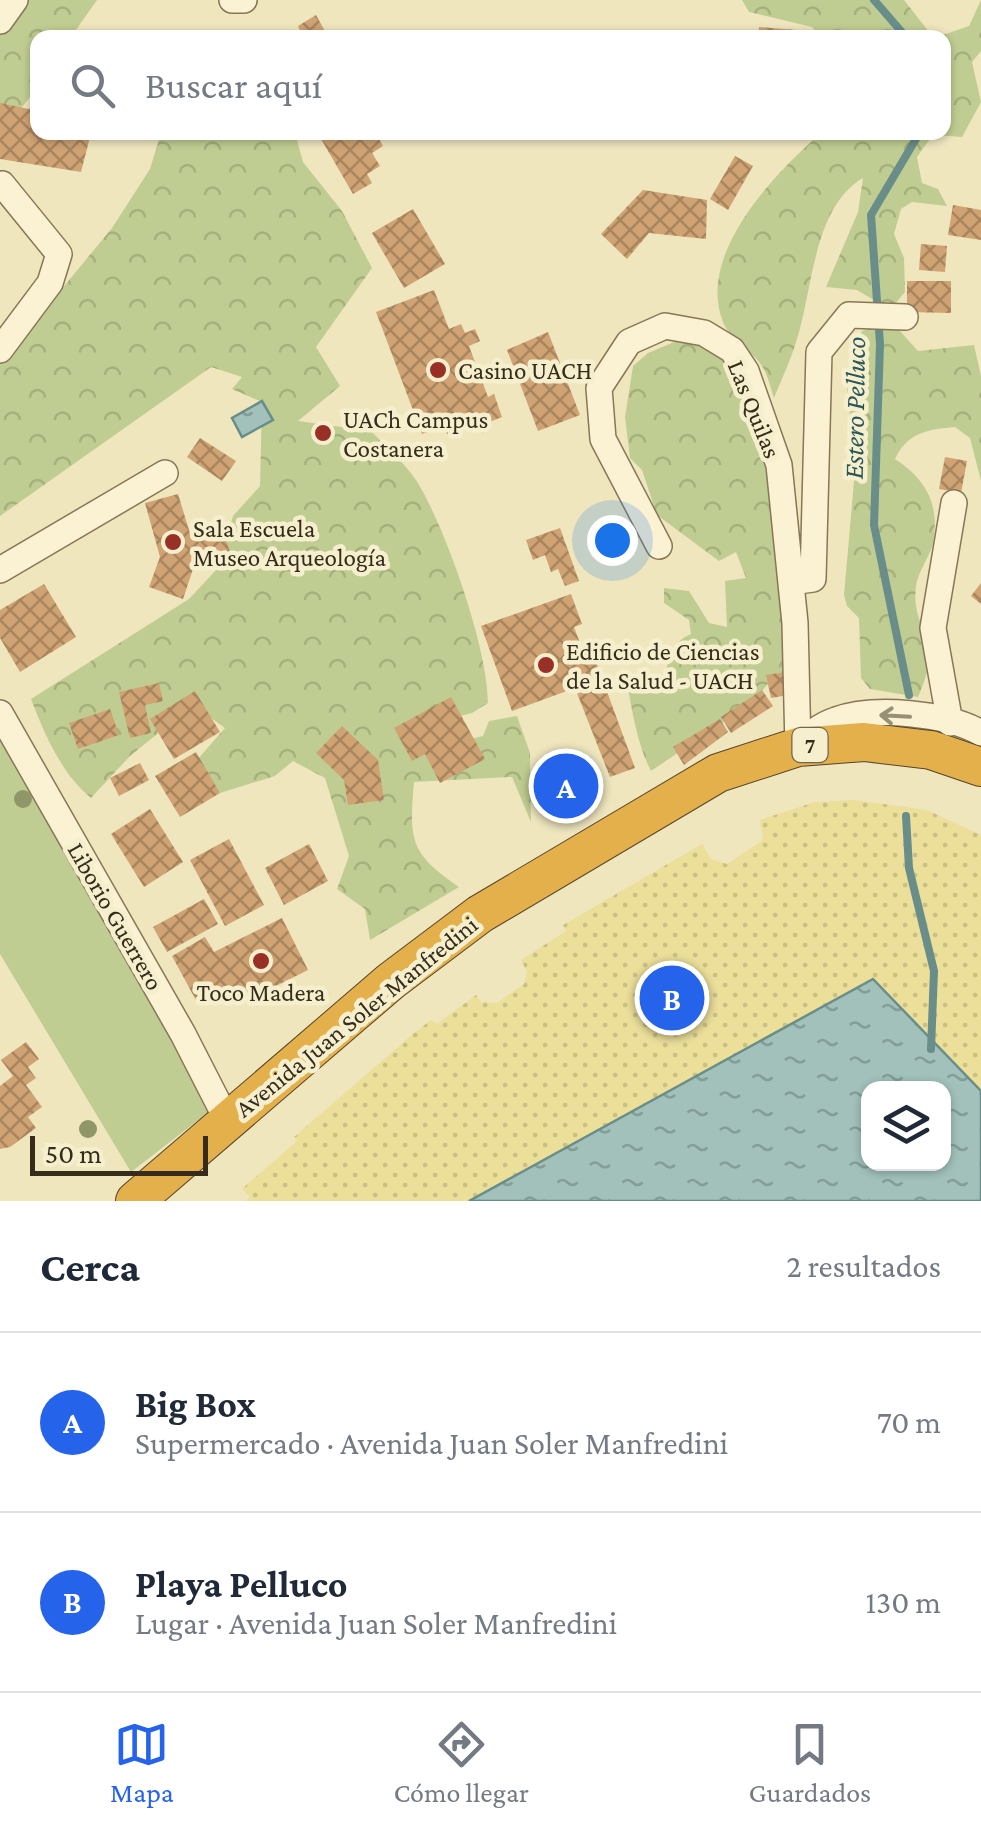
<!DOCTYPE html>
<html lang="es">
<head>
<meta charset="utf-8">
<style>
	:root { --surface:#fff; --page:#f2f2f3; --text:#1f2937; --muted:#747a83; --line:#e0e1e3; --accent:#2563eb }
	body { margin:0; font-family:"Crimson Pro",serif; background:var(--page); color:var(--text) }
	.controls { position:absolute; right:30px; bottom:30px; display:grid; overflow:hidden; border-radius:20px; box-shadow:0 2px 8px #0004 }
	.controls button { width:90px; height:90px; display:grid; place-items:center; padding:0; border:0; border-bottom:2px solid var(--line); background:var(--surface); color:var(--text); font:50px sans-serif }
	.scale { position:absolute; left:30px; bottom:25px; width:178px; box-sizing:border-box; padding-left:10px; border:5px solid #372c1c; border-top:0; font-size:28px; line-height:35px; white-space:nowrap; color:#372c1c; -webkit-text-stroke:8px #f6efce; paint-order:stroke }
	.you { position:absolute; left:612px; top:540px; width:35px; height:35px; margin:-25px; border:8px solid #fff; border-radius:50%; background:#1a73e8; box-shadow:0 0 0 15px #1a73e833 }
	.badge { display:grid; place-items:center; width:65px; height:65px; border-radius:50%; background:var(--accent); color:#fff; font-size:32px; font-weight:700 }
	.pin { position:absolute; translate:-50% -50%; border:5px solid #fff; box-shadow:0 2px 10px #0006 }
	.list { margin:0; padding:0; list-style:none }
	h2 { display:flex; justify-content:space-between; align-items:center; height:130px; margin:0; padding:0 40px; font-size:42px }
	h2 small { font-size:32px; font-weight:400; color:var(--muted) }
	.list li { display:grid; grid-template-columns:65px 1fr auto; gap:30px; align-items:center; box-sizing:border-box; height:180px; padding:0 40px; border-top:2px solid var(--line) }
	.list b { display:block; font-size:38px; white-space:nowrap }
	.list p { margin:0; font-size:32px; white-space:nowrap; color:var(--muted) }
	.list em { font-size:32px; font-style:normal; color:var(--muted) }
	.icon { flex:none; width:55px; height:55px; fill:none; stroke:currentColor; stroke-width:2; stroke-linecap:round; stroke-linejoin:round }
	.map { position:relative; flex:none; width:981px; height:1201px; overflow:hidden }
	.search { position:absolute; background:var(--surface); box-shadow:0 2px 8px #0004; left:30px; right:30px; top:30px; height:110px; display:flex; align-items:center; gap:25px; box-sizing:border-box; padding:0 35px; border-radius:20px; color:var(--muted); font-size:38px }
	.sheet { height:490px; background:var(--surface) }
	nav { display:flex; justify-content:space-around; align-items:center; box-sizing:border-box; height:140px; border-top:2px solid var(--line); background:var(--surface); font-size:28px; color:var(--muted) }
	nav a { display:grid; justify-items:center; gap:5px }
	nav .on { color:var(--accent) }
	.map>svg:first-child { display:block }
	.green { fill:#c0cd92 }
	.forest { fill:url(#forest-crowns) }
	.sand { fill:url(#sand-dots) }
	.water { fill:url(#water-ripples); stroke:#698e89; stroke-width:2.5; fill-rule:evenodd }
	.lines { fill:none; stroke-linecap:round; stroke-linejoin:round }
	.stream { stroke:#698e89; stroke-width:8 }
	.building { fill:url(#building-cross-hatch) }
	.minor-casing { stroke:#887656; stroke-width:28 }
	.highway-casing { stroke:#55432b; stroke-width:40 }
	.minor { stroke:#faf2d2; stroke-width:25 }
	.highway { stroke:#e3b04b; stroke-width:38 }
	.tree { fill:#909668 }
	.oneway { stroke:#988f77 }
	.poi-dot { fill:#993025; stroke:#f6efce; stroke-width:4 }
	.labels { text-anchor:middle; stroke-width:9; stroke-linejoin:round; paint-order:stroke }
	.shield { fill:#f6efce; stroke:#706651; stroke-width:2.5 }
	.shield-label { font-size:22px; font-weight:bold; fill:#372c1c }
	.poi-label { font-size:25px; fill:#372c1c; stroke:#f6efce; text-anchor:start }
	.street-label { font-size:25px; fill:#372c1c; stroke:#f6efce }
	.water-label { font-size:28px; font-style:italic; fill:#2a5557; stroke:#f6efce }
</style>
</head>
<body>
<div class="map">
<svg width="981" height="1201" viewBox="0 0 981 1201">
	<defs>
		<pattern id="forest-crowns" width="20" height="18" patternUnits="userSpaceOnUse" patternTransform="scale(2.5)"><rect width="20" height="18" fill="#c0cd92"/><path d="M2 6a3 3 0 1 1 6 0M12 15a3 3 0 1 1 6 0" fill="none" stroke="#a6b07d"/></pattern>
		<pattern id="sand-dots" width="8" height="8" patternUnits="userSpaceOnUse" patternTransform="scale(2.5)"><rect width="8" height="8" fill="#ecdf9a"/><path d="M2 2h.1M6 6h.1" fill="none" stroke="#cbc084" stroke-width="1.8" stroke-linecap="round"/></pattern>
		<pattern id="water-ripples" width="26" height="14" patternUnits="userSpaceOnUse" patternTransform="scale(2.5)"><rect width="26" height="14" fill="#a2c1bb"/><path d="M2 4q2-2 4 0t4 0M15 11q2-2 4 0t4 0" fill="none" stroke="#859d97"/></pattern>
		<pattern id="building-cross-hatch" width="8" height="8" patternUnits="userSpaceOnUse" patternTransform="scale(2.5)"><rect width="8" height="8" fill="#cfa373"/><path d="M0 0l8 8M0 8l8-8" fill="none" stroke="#a9855e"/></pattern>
	</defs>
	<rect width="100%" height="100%" fill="#efe6be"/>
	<path class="green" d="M0,716l219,388 -88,68 -131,-218z"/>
	<path class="forest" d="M15,0h82l-26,37 -33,1 -1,50 -37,48v-115z
		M742,0h162l29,37h-113l-8,-10 -63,-15z
		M981,0v51l-9,11 9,40 -19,35 -29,-2 -16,22 5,26 16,6 9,17 -35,-4 -11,7 -7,25 10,24 1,34 -15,18 -33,-20 -31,-3 32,-75 5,-34c-48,28 -50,105 -64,154 -6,23 -16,44 -25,66 -4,-12 -7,-27 -15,-36 -10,-13 -30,-24 -36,-40 -27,-68 52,-149 98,-189l123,-1v-94l-7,-1 32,-11z
		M161,133h134l8,29 39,49 30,57 -56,79 24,39 -42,35 73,10c15,16 35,33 47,52 28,47 70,165 70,220l-16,10 -39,10 4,24 46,-11 6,-15 28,-5 13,37 1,69 -19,-45 -98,5c-5,59 -4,71 45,105l-89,53 -5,-31 -28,-20 12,-33 -24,-78 -32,-17 -18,15 -55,17 -30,-25 35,-40 -32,-23 -63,51 -39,42c-30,-25 -46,-63 -60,-99l158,-100 28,-30 16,-53 27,-30 2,-84 -30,-13 10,-12 -31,-10 -211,149v-152l112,-136 38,-59z
		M890,320l28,31 56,-6 7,31v105l-11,-43 -15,-11c-27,2 -48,6 -60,32 31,20 45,45 38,84 -3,14 -15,28 -17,43 -6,48 31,47 2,111l-48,-8 -9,-11 -2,-60 -12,-12 -3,-11 11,-125 -9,-94 16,-45z
		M679,340c20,5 57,15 68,34 43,74 42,213 49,298l-20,2 -24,29 -101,68c-13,-25 -18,-55 -23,-83l17,3 22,-6c-1,-23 1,-41 24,-51l-2,-14 -25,-17v-15l25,3 20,32 18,4 -2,-46 21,-3 -10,-26 -17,9 -62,-46 -15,-45 -12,-12 -5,-41 8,-51 15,-13z"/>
	<path class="sand" d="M855,800l72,10 54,25v256l-108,-111 -404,221h-223l4,-4 -8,-8 55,-48 -3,-4 120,-104 17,-13 6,4 39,-29 5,7 16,1 27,-19 3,-12 -6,-12 45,-29 -3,-6 139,-81 9,15 16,5 36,-24 -3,-20 55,-18z"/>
	<path class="water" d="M262,401l11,19 -31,17 -10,-19z
		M873,979l108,112v110h-512zM868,1088h76v76h-76z"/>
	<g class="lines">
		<path class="stream" d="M874,0l33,38
			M909,695l-35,-170 6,-181 -9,-129 49,-83
			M906,816l3,52 25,103 -3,78"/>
	</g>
	<path class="building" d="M316,15l13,23h-36l8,-5 -3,-7z
		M759,27l38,3v8h-39z
		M0,103l38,8v21h62l-10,5 -9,35 -81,-13z
		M317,132h58l8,14 -11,7 8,13 -13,8 5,9 -19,11z
		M735,156l18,10 -25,44 -18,-11z
		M643,190l64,10 -1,39 -57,-6 -22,26 -26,-25z
		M953,205l28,5v30l-33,-5z
		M413,209l32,55 -41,24 -32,-55z
		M921,244l26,2 -2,26 -26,-2z
		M907,281h44v32l-44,-1z
		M434,290l15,39 12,-5 4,9 10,-4 5,12 -11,5 19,51 6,-3 8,23 -15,6 3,7 -8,3 -4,-11 -31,12 -3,-8 -22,8 -46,-122z
		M548,332l32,83 -42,16 -31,-81z
		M200,438l36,23 -14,20 -35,-24z
		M945,457l22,4 -6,32 -22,-4z
		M178,494l14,46 31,-9 8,24 -37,11 -11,33 -34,-12 11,-30 -15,-54z
		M560,528l19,53 -14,5 -7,-17 -7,3 -6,-17 -12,5 -7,-20z
		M981,583v21l-10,-8z
		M44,584l32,53 -56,35 -20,-34v-28z
		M571,594l11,30 -8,3 9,24 8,-3 44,120 -25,9 -35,-89 -63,23 -31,-85z
		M785,672l3,23 -17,3 -5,-23z
		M159,683l4,18 -18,4 6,28 -21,5 -11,-46z
		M762,690l11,16 -42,27 -10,-16z
		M195,691l25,41 -46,27 -24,-40z
		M451,697l34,62 -45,24 -15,-29 -13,7 -18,-33z
		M110,709l9,26 -41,14 -9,-26z
		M720,719l8,13 -44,33 -11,-18z
		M342,726l36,34 6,40 -36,5 -4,-25 -28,-27z
		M196,752l24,41 -40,24 -25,-41z
		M590,760l10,32 -56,20 -12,-32z
		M140,763l9,17 -30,16 -9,-18z
		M150,809l33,53 -39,25 -33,-53z
		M229,839l35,66 -39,21 -35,-66z
		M309,844l19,37 -44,24 -19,-37z
		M204,899l14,25 -51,28 -14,-25z
		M282,918l26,52 -68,34 -10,-19 -32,19 -26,-48 33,-19 9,15z
		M26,1042l13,17 -11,8 8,11 -10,7 16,22 -14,10 8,11 -26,19 -10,2v-63l13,-10 -12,-16z"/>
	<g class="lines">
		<g class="minor-casing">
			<path id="minor" d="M232,0h12
				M0,21l15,-21
				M0,350l50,-67 9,-29 -57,-70
				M659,546l-56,-107 -4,-51 30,-46 36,-16 39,7 28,17 14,21 33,94 16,158 3,124
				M0,570l165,-97
				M791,582l22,-3 6,-227 30,-37 56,2
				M0,713l183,321 45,88
				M950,723l-17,-95 21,-125
				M798,747c11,-12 22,-22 38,-27 38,-14 110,-7 145,13"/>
		</g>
		<g class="highway-casing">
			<path id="highway" d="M135,1201l256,-220 89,-67 238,-141 80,-26 66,-5 67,8 50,17"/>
		</g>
		<use href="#minor" class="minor"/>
		<use href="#highway" class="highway"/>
	</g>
	<g class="tree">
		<circle cx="23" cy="799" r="9"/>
		<circle cx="88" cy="1129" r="9"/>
	</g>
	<defs><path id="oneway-shaft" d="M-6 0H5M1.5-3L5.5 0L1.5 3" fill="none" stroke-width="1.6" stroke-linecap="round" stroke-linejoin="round" transform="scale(2.5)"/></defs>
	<use class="oneway" href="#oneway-shaft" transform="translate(895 716) rotate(-177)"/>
	<g class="poi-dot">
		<circle cx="438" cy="370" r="10"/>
		<circle cx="323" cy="433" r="10"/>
		<circle cx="173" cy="542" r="10"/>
		<circle cx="546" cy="665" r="10"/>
		<circle cx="261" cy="961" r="10"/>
	</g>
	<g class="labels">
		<rect class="shield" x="792.5" y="728" width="35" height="34" rx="8"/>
		<g class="shield-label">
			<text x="810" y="753">7</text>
		</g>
		<g class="poi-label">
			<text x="458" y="379">Casino UACH</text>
			<text x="343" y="428">UACh Campus<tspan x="343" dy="29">Costanera</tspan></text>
			<text x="193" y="537">Sala Escuela<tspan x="193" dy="29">Museo Arqueología</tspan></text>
			<text x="566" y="660">Edificio de Ciencias<tspan x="566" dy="29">de la Salud - UACH</tspan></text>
			<text x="261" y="1001" text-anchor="middle">Toco Madera</text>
		</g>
		<g class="street-label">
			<text transform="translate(755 409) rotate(68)" y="9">Las Quilas</text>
			<text transform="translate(116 916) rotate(60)" y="9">Liborio Guerrero</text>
			<text transform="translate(356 1016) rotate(-39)" y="9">Avenida Juan Soler Manfredini</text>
		</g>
		<g class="water-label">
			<text transform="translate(854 408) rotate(-89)" y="10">Estero Pelluco</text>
		</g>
	</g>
</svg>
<div class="controls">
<button><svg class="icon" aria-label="layers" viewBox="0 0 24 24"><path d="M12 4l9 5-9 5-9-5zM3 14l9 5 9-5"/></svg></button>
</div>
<div class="scale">50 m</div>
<div class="you"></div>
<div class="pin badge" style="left:566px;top:786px">A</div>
<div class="pin badge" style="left:672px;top:998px">B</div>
<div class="search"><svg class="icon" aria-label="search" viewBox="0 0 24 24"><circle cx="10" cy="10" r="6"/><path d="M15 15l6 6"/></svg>Buscar aquí</div>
</div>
<section class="sheet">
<h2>Cerca<small>2 resultados</small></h2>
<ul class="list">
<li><span class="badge">A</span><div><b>Big Box</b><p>Supermercado · Avenida Juan Soler Manfredini</p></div><em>70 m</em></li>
<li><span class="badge">B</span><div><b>Playa Pelluco</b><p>Lugar · Avenida Juan Soler Manfredini</p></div><em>130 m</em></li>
</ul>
</section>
<nav>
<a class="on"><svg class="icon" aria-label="map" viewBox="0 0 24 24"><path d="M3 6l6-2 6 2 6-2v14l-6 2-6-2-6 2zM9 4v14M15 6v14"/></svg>Mapa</a>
<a><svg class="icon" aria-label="directions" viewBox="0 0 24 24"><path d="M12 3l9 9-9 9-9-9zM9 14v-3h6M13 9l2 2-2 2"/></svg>Cómo llegar</a>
<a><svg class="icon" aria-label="saved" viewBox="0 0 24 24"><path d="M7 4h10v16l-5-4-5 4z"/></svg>Guardados</a>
</nav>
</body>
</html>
